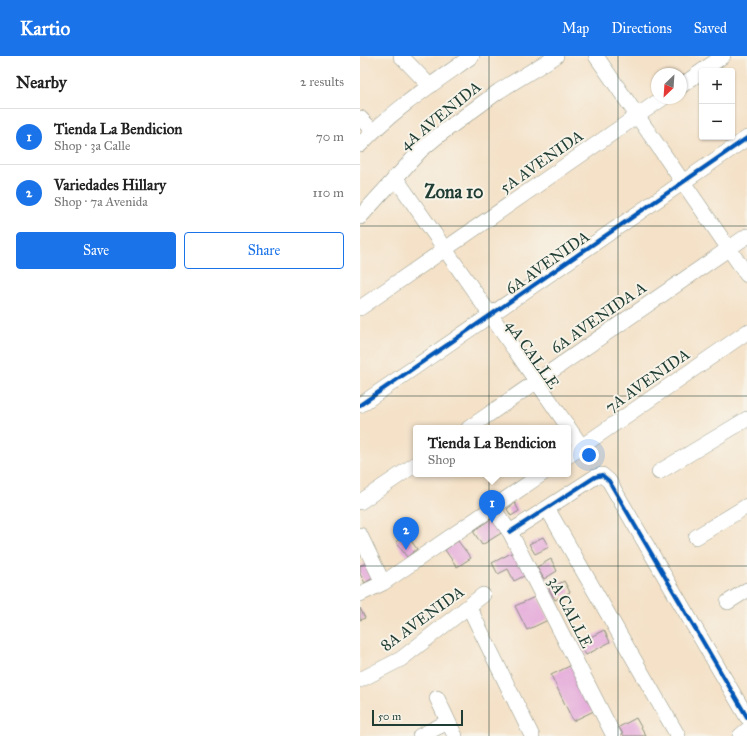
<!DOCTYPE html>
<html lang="en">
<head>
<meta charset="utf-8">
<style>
	:root { --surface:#fff; --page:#f6f6f6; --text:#222; --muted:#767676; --line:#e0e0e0; --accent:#1a73e8 }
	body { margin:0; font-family:"IM FELL Great Primer",serif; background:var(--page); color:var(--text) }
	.controls { position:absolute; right:12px; top:12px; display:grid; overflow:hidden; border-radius:4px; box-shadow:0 1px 3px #0004 }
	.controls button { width:36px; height:36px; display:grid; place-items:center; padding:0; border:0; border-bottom:1px solid var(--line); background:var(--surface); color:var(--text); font:20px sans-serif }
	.compass { position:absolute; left:291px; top:12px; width:36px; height:36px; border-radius:50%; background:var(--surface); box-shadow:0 1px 3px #0004; rotate:205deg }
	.scale { position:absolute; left:12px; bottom:10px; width:91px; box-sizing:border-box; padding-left:4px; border:2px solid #1f3d34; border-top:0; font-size:11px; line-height:14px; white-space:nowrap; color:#1f3d34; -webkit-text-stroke:3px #f7f3e8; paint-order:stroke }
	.you { position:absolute; left:229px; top:399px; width:14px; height:14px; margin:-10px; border:3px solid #fff; border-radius:50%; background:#1a73e8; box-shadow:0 0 0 6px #1a73e833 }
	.badge { display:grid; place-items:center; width:26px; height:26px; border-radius:50%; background:var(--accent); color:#fff; font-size:13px; font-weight:700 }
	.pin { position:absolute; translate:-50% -33px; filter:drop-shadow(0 1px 2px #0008) }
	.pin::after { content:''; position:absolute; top:21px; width:14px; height:12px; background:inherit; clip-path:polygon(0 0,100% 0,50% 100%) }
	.popup { position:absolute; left:53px; top:369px; width:158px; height:52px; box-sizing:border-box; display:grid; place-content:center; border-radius:4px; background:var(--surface); filter:drop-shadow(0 1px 3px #0005); font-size:13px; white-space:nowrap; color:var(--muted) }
	.popup b { font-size:15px; color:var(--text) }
	.popup::after { content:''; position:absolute; left:50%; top:100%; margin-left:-8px; border:8px solid transparent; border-top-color:var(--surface) }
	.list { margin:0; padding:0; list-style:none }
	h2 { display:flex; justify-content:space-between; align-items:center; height:52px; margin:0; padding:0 16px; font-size:17px }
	h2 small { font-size:13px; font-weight:400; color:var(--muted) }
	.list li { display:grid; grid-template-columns:26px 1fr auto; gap:12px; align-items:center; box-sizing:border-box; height:56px; padding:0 16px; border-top:1px solid var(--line) }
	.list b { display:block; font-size:15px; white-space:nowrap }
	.list p { margin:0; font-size:13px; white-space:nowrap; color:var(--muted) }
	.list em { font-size:13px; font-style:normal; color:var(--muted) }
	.actions { display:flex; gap:8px; padding:12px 16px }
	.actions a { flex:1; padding:9px 0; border:1px solid var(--accent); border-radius:4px; text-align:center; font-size:14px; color:var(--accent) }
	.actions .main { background:var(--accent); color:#fff }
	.map { position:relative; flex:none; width:387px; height:680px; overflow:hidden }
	header { display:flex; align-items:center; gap:24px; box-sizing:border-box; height:56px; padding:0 20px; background:var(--accent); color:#fff }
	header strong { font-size:19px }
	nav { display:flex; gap:22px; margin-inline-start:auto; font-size:14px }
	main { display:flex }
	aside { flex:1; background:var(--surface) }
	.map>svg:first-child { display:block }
	.building { fill:#e4a7da }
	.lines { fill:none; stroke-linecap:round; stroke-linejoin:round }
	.street-casing { stroke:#8a8f7e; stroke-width:16 }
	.street { stroke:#fff; stroke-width:15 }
	.cycleway-casing { stroke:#f7f3e8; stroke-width:6 }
	.cycleway { stroke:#0057b8; stroke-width:4 }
	.grid { fill:none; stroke:#1f3d34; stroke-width:1; stroke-opacity:0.55 }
	.labels { text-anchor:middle; stroke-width:4; stroke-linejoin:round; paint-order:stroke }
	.street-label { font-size:16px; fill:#1f3d34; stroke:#f7f3e8 }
	.quarter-label { font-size:18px; font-weight:bold; fill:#1f3d34; stroke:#f7f3e8 }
</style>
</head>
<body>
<header>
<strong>Kartio</strong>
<nav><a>Map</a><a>Directions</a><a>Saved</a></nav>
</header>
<main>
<aside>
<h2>Nearby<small>2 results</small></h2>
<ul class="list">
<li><span class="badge">1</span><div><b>Tienda La Bendicion</b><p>Shop · 3a Calle</p></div><em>70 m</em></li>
<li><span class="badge">2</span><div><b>Variedades Hillary</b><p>Shop · 7a Avenida</p></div><em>110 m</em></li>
</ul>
<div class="actions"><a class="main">Save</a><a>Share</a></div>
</aside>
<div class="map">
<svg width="387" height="680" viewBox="0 0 387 680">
	<rect width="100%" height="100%" fill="#f7f3e8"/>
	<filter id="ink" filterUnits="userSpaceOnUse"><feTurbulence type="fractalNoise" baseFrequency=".025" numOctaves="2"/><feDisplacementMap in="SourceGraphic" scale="8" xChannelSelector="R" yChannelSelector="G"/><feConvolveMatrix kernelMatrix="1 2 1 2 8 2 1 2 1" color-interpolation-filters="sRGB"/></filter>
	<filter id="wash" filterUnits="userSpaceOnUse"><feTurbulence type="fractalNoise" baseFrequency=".012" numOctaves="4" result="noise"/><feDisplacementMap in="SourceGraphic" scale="16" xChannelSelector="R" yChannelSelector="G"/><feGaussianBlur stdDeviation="0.9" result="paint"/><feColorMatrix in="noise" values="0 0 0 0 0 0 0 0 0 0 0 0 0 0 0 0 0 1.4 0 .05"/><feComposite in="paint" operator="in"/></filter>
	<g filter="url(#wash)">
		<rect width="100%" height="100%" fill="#f4e1c7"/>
		<g id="blocks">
			<path class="building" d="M155,447l4,8 -8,5 -4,-7z
				M134,461l9,15 -21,13 -9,-14z
				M46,478l11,15 -10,8 -11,-15z
				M183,481l6,10 -14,7 -6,-10z
				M98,485l13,17 -14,9 -12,-17z
				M157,494l13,23 -16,8 -6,-12 -10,5 -6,-11z
				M191,503l6,12 -13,8 -7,-12z
				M8,506l8,14 -11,7 -5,-9v-8z
				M204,525l6,11 -15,8 -6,-11z
				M177,540l11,24 -21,10 -12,-24z
				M0,552l5,10 -5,2z
				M244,574l6,12 -24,13 -7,-12z
				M216,607l22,46 -25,12 -22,-46z
				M276,662l10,18h-22l-5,-9z"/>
		</g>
	</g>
	<g filter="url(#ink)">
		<use href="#blocks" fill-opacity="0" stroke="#8a8f7e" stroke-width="1"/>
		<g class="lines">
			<g class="street-casing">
				<path id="street" d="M41,0l29,30
					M236,0l151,219
					M321,30l42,-30
					M0,62l13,13
					M0,89c31,-34 74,-62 112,-89
					M35,121l187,270
					M0,161l61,-67 18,-15 60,-44 57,-35
					M0,252l303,-210
					M0,349l387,-267
					M109,372l278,-192
					M208,400l179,-124
					M299,416l88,-53
					M0,446l56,-38
					M132,451l18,25 104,204
					M187,452l131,228
					M150,476l85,-55 7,-2 7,6 138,236
					M0,479l23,48
					M336,481l51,-31
					M0,538l23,-11 159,-109
					M368,546l19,-12
					M109,551l63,129
					M0,624l41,-21 82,-64
					M77,642l18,38
					M60,680l28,-14
					M380,680l7,-6"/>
			</g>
			<use href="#street" class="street"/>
			<g class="cycleway-casing">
				<path id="cycleway" d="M0,349l387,-267
					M150,476l85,-55 7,-2 7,6 138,236"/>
			</g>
			<use href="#cycleway" class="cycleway"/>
		</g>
	</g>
	<path class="grid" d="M129,0v680M258,0v680M0,170h387M0,340h387M0,510h387"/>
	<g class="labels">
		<g class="street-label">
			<text transform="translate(80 59) rotate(-39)" y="6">4A AVENIDA</text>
			<text transform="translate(181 105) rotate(-35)" y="6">5A AVENIDA</text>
			<text transform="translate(187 206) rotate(-35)" y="6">6A AVENIDA</text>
			<text transform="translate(238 261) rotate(-35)" y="6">6A AVENIDA A</text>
			<text transform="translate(173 298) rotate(55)" y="6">4A CALLE</text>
			<text transform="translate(287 324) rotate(-35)" y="6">7A AVENIDA</text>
			<text transform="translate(211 556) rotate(63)" y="6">3A CALLE</text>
			<text transform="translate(62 562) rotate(-36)" y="6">8A AVENIDA</text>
		</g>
		<g class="quarter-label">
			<text x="94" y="142">Zona 10</text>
		</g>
	</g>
</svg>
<div class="controls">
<button>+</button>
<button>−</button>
</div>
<svg class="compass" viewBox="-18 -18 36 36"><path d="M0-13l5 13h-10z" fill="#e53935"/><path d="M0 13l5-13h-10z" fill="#767676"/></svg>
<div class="scale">50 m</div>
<div class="you"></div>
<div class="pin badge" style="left:132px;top:467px">1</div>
<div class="popup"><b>Tienda La Bendicion</b>Shop</div>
<div class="pin badge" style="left:46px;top:494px">2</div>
</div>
</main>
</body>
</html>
